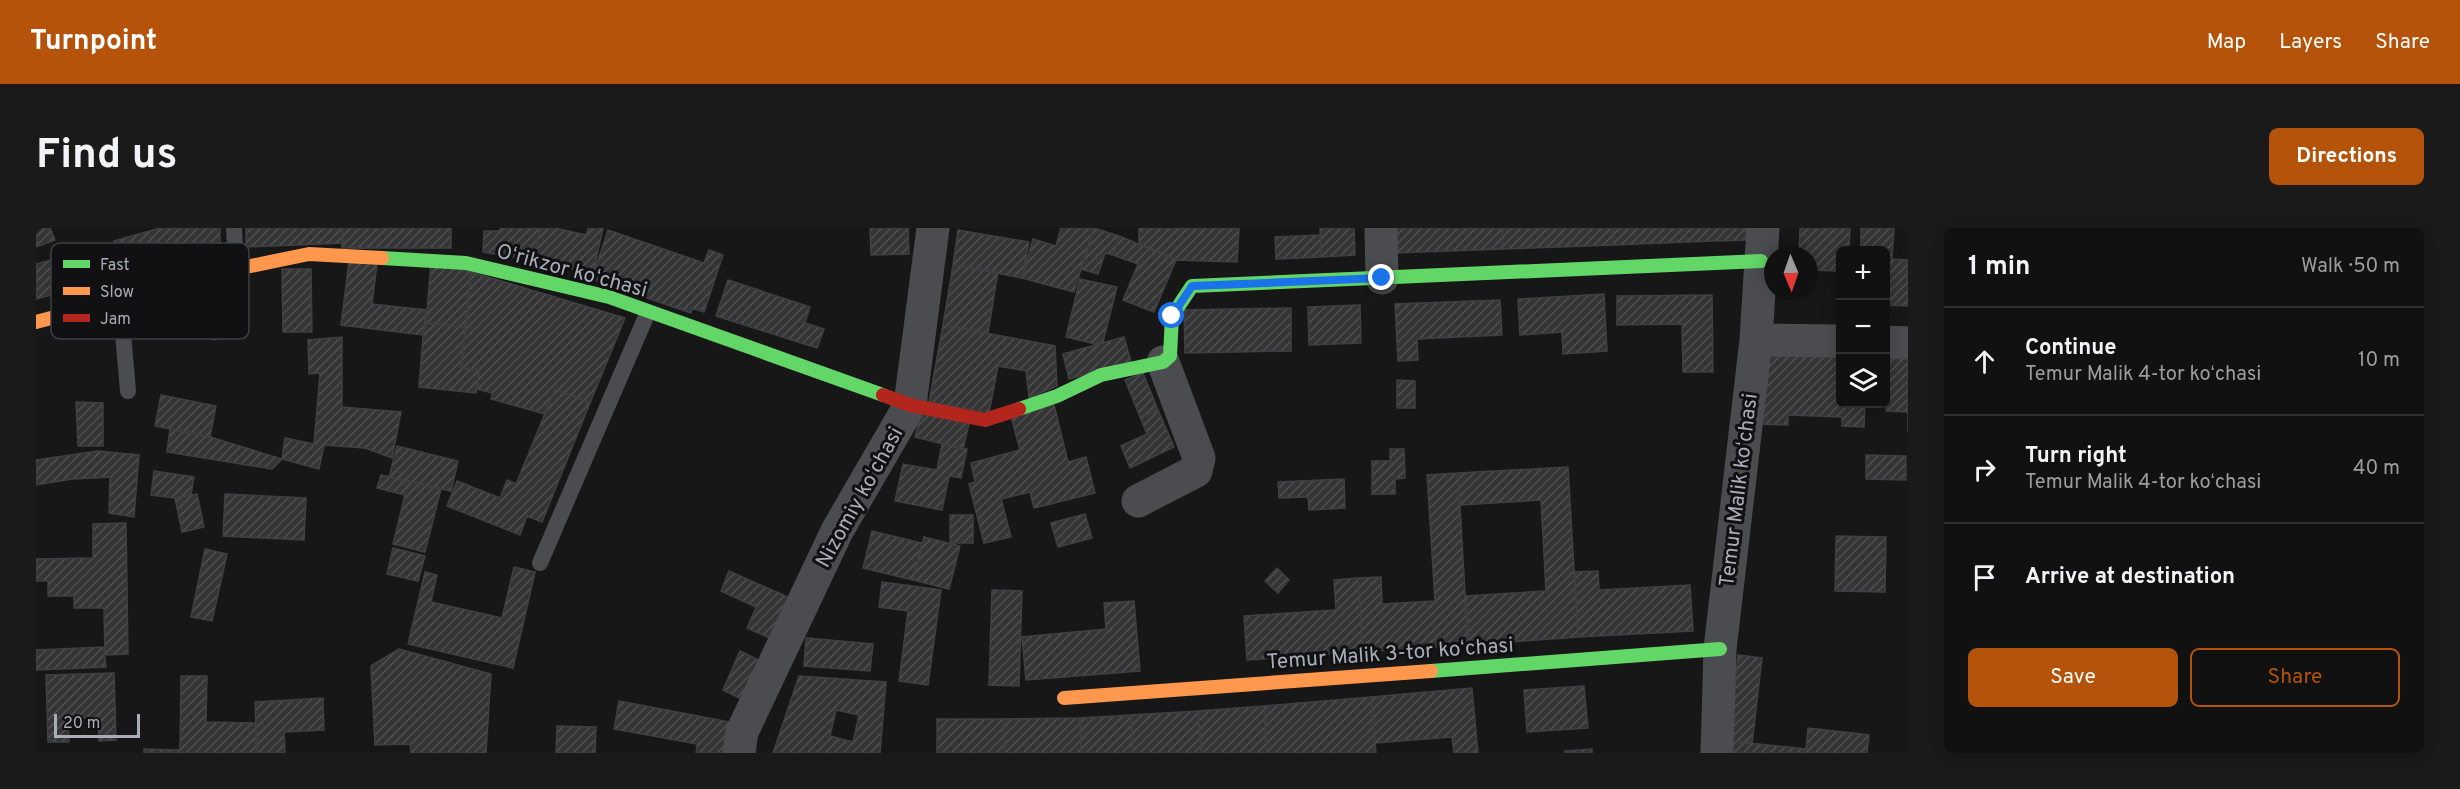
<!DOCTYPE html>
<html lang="en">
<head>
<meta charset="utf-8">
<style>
	:root { --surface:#111; --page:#1a1a1a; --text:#f1f3f6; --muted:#9c9d9f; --line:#303131; --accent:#b45309 }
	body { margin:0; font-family:Overpass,sans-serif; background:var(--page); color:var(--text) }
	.controls { position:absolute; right:18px; top:18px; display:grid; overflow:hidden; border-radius:9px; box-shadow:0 3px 15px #0003 }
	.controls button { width:54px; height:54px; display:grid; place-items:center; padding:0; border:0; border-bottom:2px solid var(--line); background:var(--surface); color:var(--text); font:30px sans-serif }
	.compass { position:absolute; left:1728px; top:18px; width:54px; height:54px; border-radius:50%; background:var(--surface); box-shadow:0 3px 15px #0003; rotate:178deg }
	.scale { position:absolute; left:18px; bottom:15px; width:86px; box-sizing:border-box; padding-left:6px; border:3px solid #a8adb8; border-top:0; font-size:16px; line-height:21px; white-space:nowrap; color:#a8adb8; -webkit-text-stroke:4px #111113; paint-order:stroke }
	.stop { position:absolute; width:18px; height:18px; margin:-14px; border:4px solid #1a73e8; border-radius:50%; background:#fff }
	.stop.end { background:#1a73e8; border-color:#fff; box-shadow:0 2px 6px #0008 }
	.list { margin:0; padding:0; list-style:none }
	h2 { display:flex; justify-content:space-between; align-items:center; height:78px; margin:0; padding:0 24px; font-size:26px }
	h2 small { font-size:20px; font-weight:400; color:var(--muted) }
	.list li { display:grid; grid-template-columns:39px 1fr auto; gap:18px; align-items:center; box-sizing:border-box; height:108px; padding:0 24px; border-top:2px solid var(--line) }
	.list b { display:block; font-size:22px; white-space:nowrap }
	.list p { margin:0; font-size:20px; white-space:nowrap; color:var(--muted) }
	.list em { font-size:20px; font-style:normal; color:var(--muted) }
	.actions { display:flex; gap:12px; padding:18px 24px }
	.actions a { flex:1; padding:14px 0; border:2px solid var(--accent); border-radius:9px; text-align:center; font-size:21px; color:var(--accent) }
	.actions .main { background:var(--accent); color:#fff }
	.icon { flex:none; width:33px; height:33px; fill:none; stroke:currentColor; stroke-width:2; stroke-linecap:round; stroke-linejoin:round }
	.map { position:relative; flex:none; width:1872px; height:525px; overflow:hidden; border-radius:9px }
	header { display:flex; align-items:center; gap:36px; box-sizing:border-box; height:84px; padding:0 30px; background:var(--accent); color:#fff }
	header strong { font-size:28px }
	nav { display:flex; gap:33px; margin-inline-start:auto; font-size:21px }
	.intro { display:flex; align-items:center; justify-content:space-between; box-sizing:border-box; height:144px; padding:0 36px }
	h1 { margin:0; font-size:42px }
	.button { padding:15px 27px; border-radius:9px; background:var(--accent); color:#fff; font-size:21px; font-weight:700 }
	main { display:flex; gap:36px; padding:0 36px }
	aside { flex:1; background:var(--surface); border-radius:9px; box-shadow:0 3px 15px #0003 }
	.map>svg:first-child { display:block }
	.building { fill:url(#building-hatch); stroke:#3f4043; stroke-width:1.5; fill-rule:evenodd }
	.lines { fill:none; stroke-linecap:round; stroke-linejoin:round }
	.lane { stroke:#4b4c50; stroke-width:16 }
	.street { stroke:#4b4c50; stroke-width:33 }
	.fast { stroke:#63d668; stroke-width:14 }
	.slow { stroke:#ff974d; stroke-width:14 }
	.jam { stroke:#b3261e; stroke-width:14 }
	.route { stroke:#1a73e8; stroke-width:8 }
	.labels { text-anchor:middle; stroke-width:6; stroke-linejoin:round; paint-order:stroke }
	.street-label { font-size:21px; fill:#a8adb8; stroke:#111113 }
	.key { fill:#111113; stroke:#3e4045; stroke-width:1.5 }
	.key-label { font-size:16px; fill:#a8adb8 }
</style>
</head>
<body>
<header>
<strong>Turnpoint</strong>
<nav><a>Map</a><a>Layers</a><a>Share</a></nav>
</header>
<div class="intro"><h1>Find us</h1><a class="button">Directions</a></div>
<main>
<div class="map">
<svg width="1872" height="525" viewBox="0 0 1872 525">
	<defs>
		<pattern id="building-hatch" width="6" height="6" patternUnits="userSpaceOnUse" patternTransform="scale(1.5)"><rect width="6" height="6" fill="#353536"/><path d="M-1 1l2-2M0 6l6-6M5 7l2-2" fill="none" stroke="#4f5051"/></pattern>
	</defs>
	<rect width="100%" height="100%" fill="#171717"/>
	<path class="building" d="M0,0h14l5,12 -19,7z
		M124,0h60v22l-96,26 -10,-35z
		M210,0h96l1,15 -97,4z
		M306,0h109v20h-109z
		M464,0h40l-7,32 -50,-8 1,-21h16z
		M504,0h15l31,7 2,-7h15l-10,46 -60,-14z
		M834,0h38l1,26 -38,1z
		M1025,0h33l-20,64 -52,-14 11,-39 23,7z
		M1058,0l25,8 -6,19 -8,-2 -7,21 -17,-5z
		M1103,0h100l-2,34 -61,-2 -37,-17z
		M1284,0h34l1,27 -34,2z
		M1356,0h110l1,21 -110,4z
		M1466,0h111v17l-110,4z
		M1577,0h73v14l-73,3z
		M1650,0h60v12l-60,2z
		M1764,0h50l-1,22h-9v21l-31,-1v-15h-10z
		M1825,0h33l-2,31 16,1v46l-22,-1v-55h-25z
		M572,2l96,33 5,-13 14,5 -19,57 -12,-4 -1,5 -99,-34z
		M922,2l71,12 -7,36 -69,-13z
		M1284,7l1,22 -45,2 -1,-22z
		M1083,8l57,24 -22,52 -31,-12 15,-36 -25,-9z
		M80,15l8,33 -88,23v-35z
		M313,33l28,3 -5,40 54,6 -3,25 -82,-10z
		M395,35l40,9 -5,56 -40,-5z
		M917,37l45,7 -10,61 -45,-8z
		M246,41h29l1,63h-29z
		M435,44l154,46 -35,85 -35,-14 -10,25 -54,-15 1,-6 -15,-4 2,-19 -18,-2z
		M1044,51l37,8 -14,55 -8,2 -29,-7z
		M692,52l82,27 -5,16 19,6 -7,19 -101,-32z
		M187,54l13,52 -23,6 -12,-53z
		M1568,66l3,57 -44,3 -1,-22 -42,3 -2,-36z
		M1676,67l1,77h-30l-1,-48 -65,1v-29z
		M1464,72l2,35 -85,4 1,21 -20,1 -3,-57z
		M1324,77l1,38 -52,2 -1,-38z
		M1255,80v43l-106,2 -1,-43z
		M390,95l40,5 -5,40 18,2 -3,23 -57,-6 4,-52z
		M907,97l112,21 2,40 -28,12 -3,-27 -28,-5 -9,47 -60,-11z
		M306,109v70l59,5 -9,46 -27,-10 -41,-3 -5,24 -37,-10 3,-21 29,6 6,-71 -11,1 -1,-34z
		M1088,109l7,25 -62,17 -6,-25z
		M1727,118l77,3v55h25l-1,23 -22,-1v-9l-54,-2v10l-28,-1z
		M1850,127h22v78v-21l-22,-1z
		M1107,145l15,37 -18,7 -15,-37z
		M1361,152l18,1v27h-18z
		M519,161l35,14 -48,119 -15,-6 -7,19 -73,-29 10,-25 43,17 7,-18 9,4z
		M125,167l55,11 -6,31 -55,-11z
		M40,174l27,1v43h-25z
		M1018,177l14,57 18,-5 9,36 -61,15 -4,-16 -29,7 10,38 -27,6 -15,-59 6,-2 -4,-19 49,-13 -9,-34z
		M1122,182l16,37 -44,21 -9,-22 26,-12 -7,-17z
		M885,185l48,11 -6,25 -48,-12z
		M134,201l40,8 72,22 -10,10 -105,-17z
		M906,216l25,5 -6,29 -12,-2 -7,34 -47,-9 8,-37 34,6z
		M361,218l61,15 -7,30 -62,-14z
		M1354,221h14l1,29 -10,1v15h-23v-33h18z
		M62,223l41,4 -5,62 -25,-4 1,-36 -38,2 -36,6v-25z
		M1830,227l40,1v24l-40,-1z
		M1532,239l10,170 -110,8 -2,-49 80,-5 -5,-91 -81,5 -2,-32z
		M118,243l40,6 -3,18 -16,3 -24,-3z
		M1422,245l10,172 -105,7 -5,-74 23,-1 1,27 53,-3 -8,-126z
		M345,247l60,14 -16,63 -32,-8 12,-49 -28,-7z
		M1308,251l1,29 -36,2 -1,-13 -29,1 -1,-16z
		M161,266l7,33 -22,5 -7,-34z
		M189,266l81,4 -2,42 -81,-4z
		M1049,286l7,24 -34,9 -7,-24z
		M914,287h23v28h-23z
		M90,295l2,131 -23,1 -1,-47h-30v-12h-26v-15h-12v-22l57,-1v-34z
		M836,303l50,12 -9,37 -50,-12z
		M1800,308l50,1 -1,55 -50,-1z
		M888,309l36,9 -11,43 -36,-9z
		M357,320l32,8 -7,25 -31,-7z
		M169,321l22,5 -15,67 -21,-4z
		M478,339l21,5 -22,96 -105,-24 17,-72 12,3 -6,27 71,16z
		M1241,340l12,12 -11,13 -13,-12z
		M693,343l61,27 -18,41 -25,-11 9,-21 -35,-16z
		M1562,343l1,19 91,-5 3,46 -115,6 -3,-65z
		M1322,350l5,74 -116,8 -3,-44 92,-6 -2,-30z
		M846,354l59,8 -13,95 -29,-4 9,-70 -29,-4z
		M956,362l30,1 -3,95 -30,-1z
		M1098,373l6,70 -114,9 -4,-43 84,-8 -2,-26z
		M770,410l67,6 -3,27 -66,-5z
		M68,419l2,20 -70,3v-20z
		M363,421l92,25 -5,79h-75l-1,-9 -35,1 -4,-79z
		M704,423l19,9 -18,39 -18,-9z
		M1702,427l24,3 -10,86 -23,-3z
		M78,445l2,67 -17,1 -1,-23h-30l1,24h-21l-2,-67z
		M145,448h26l-1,46 50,1v30h-112v-4l36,1z
		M763,448l87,6 -6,71h-107zM800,482l23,5 -6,27 -23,-6z
		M1548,458l4,42 -61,4 -3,-42z
		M1436,460l6,65h-24l-2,-16 -77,6 -4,-46z
		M1335,469l5,56h-109l-3,-47z
		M287,470l1,32 -40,2 1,21h-28l-2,-51z
		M583,473l111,21 -6,31h-28l1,-9 -83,-15z
		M1228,478l3,47h-65l-4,-42z
		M1162,483l3,42h-68l-2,-38z
		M1095,487l2,38h-52l-1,-35z
		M1044,490l1,35h-77v-34z
		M901,491h67v34h-67z
		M521,498l39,1 -1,26h-39z
		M1772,500l61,7 -2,18h-139l1,-12 77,8z
		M1556,521v4h-27v-2z"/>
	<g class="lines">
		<path class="lane" d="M198,0l2,41
			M84,71l8,92
			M504,335l108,-251"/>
		<path class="street" d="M1345,0l1,50
			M1720,112l84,1
			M1850,114l22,1
			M1102,273l58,-30 3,-13 -36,-96
			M703,525l3,-21 95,-201 73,-126 23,-177
			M1681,525l3,-104 36,-309 7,-112"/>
		<path class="fast" d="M346,30l84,5 143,34 274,98
			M983,181l38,-13 44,-21 62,-13 7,-6 2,-40 20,-30 569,-25
			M1395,443l289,-22"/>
		<path class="slow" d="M0,94l200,-53 73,-15 73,4
			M1028,470l367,-27"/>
		<path class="jam" d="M847,167l27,10 75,15 34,-11"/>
	</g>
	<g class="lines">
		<path class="route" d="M1136,88l20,-30 190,-8"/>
	</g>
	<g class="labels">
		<g class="street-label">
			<text transform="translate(536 42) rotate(15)" y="7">Oʻrikzor koʻchasi</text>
			<text transform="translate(1702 262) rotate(-83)" y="7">Temur Malik koʻchasi</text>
			<text transform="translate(823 269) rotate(-61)" y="7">Nizomiy koʻchasi</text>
			<text transform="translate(1354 425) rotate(-4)" y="7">Temur Malik 3-tor koʻchasi</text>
		</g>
	</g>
	<rect x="15" y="15" width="198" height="96" rx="9" class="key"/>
	<rect x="27" y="32" width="27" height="8" fill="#63d668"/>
	<rect x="27" y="59" width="27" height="8" fill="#ff974d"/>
	<rect x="27" y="86" width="27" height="8" fill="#b3261e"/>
	<g class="key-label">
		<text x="64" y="42">Fast</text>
		<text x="64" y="69">Slow</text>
		<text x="64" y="96">Jam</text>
	</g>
</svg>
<div class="controls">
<button>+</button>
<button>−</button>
<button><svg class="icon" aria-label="layers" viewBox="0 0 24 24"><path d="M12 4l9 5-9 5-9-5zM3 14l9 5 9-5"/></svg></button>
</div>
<svg class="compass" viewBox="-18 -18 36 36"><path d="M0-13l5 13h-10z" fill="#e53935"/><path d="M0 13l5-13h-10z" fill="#9c9d9f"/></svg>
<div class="scale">20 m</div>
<div class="stop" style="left:1136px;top:88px"></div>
<div class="stop end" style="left:1346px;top:50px"></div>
</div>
<aside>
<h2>1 min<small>Walk · 50 m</small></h2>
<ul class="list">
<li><svg class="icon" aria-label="ahead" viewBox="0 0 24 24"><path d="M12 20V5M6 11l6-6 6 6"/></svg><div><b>Continue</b><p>Temur Malik 4-tor koʻchasi</p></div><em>10 m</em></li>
<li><svg class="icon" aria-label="right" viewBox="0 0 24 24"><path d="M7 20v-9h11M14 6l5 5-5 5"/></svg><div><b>Turn right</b><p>Temur Malik 4-tor koʻchasi</p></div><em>40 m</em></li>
<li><svg class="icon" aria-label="arrive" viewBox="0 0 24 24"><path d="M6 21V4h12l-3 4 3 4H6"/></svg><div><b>Arrive at destination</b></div></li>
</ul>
<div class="actions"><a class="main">Save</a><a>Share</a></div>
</aside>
</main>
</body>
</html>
